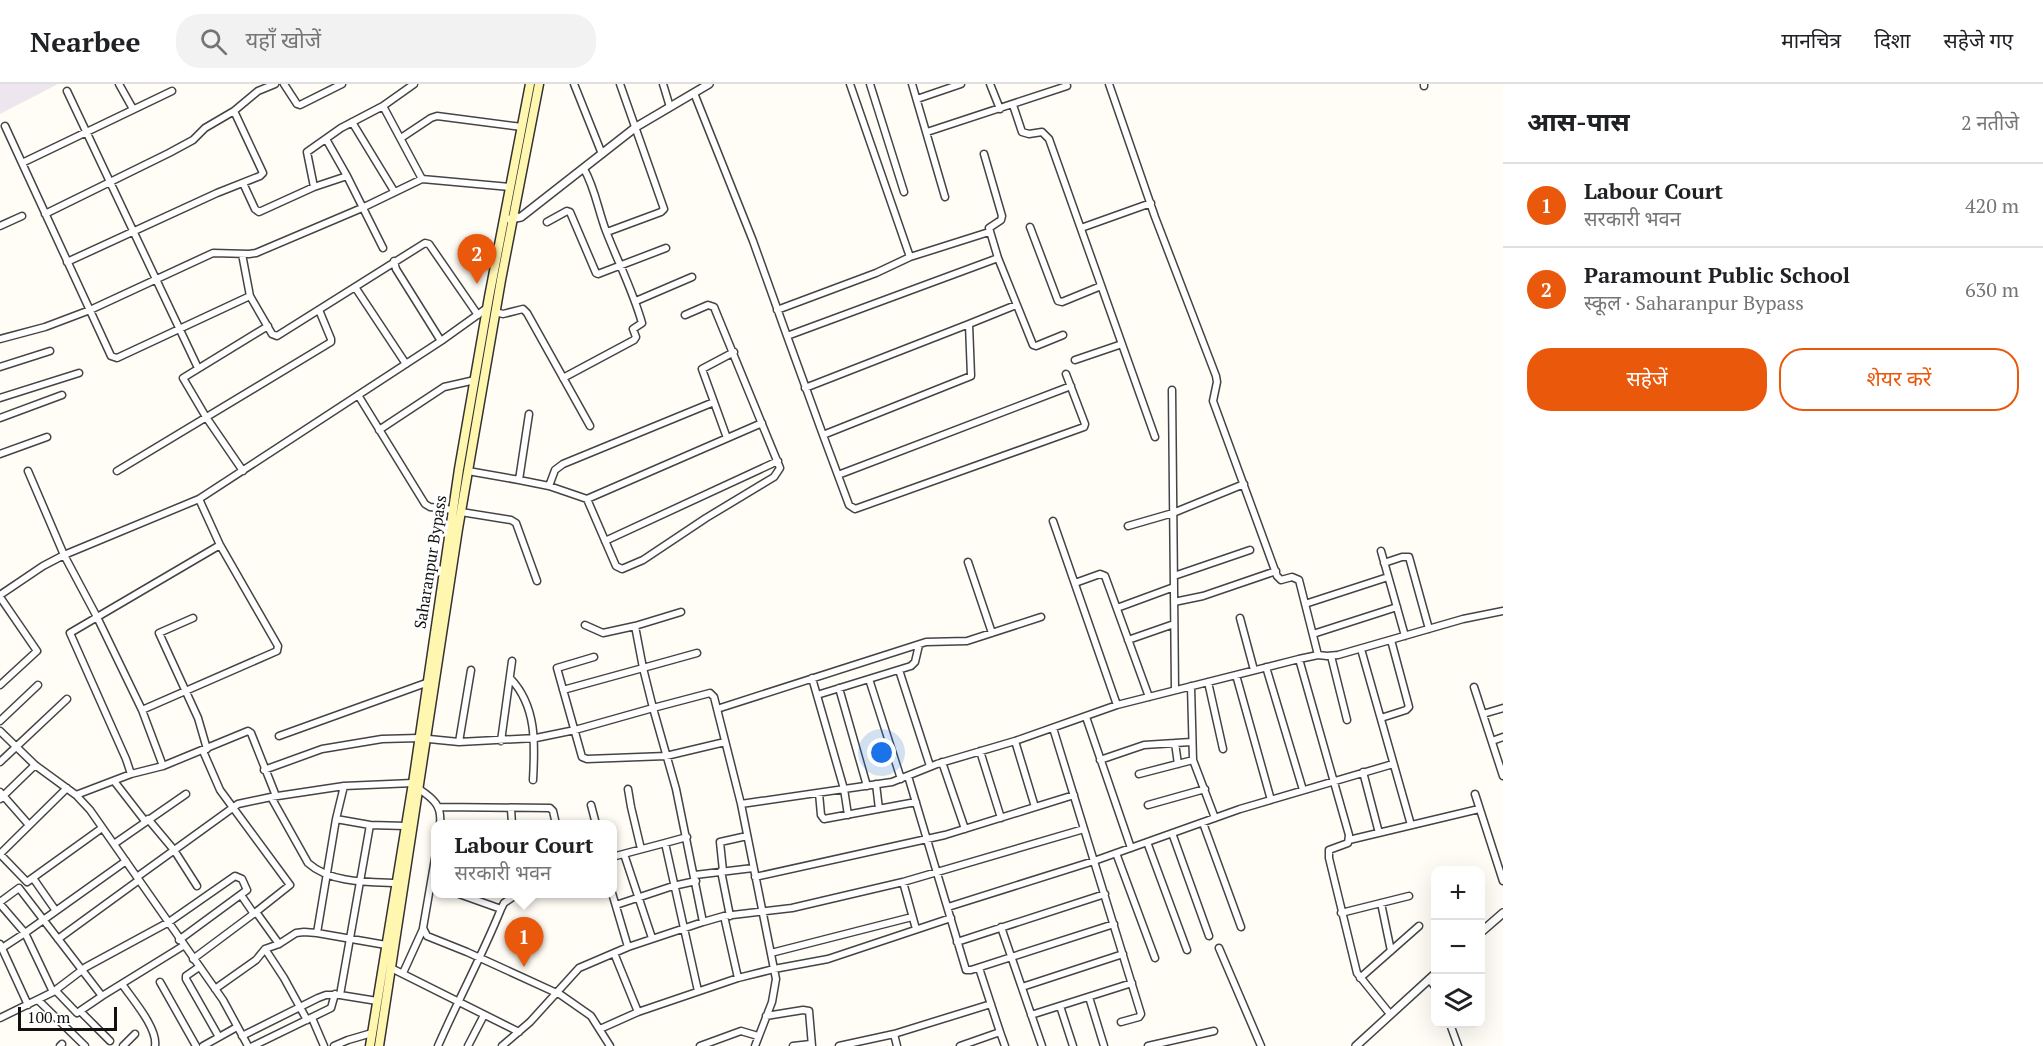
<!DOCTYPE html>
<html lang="hi">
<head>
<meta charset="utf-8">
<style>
	:root { --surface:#fff; --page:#f2f2f2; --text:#202124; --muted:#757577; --line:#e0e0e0; --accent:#ea580c }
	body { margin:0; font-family:"PT Serif","Noto Sans Devanagari",serif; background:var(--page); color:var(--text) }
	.controls { position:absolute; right:18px; bottom:18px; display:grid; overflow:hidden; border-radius:12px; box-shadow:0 6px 24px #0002 }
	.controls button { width:54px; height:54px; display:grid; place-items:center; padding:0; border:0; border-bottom:2px solid var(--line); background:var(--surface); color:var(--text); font:30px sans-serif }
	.scale { position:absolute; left:18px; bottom:15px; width:99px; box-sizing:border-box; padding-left:6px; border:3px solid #111; border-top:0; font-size:16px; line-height:21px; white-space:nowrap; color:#111; -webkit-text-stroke:4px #fff; paint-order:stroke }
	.you { position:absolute; left:882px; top:669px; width:21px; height:21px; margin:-15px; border:4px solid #fff; border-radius:50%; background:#1a73e8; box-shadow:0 0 0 9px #1a73e833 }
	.badge { display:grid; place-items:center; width:39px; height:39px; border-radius:50%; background:var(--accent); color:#fff; font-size:20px; font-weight:700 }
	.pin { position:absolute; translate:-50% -50px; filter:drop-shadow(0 2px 3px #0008) }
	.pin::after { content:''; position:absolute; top:32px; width:21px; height:18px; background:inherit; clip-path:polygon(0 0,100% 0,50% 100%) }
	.popup { position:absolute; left:431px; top:736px; width:186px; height:78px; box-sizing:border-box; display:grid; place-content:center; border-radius:12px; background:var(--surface); filter:drop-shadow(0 2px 4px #0005); font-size:20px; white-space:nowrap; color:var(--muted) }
	.popup b { font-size:22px; color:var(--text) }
	.popup::after { content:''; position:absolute; left:50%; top:100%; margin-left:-12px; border:12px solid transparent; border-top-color:var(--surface) }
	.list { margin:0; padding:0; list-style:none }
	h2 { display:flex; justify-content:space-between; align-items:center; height:78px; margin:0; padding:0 24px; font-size:26px }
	h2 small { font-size:20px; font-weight:400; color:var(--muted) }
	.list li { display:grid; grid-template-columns:39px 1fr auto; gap:18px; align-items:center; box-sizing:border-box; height:84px; padding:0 24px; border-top:2px solid var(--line) }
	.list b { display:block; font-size:22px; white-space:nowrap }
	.list p { margin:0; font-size:20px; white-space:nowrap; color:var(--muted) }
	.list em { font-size:20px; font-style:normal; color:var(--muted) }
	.actions { display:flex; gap:12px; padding:18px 24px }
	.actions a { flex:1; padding:14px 0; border:2px solid var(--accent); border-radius:24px; text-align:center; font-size:21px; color:var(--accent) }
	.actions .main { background:var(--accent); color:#fff }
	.icon { flex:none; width:33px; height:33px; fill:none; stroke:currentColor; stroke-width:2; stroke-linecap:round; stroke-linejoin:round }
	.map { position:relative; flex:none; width:1503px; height:962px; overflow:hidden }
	header { display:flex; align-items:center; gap:36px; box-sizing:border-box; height:84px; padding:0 30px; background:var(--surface); border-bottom:2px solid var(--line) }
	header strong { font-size:28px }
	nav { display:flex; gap:33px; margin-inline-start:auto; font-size:21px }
	.search { width:420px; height:54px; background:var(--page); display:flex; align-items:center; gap:15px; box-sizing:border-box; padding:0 21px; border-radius:24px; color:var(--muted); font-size:22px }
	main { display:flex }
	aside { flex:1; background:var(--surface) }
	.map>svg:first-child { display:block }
	.industrial { fill:#eee6ef }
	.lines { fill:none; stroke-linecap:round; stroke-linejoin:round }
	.minor-casing { stroke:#444; stroke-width:9 }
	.tertiary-casing { stroke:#444; stroke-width:10 }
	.secondary-casing { stroke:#333; stroke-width:11 }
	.minor { stroke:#fff; stroke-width:6 }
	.tertiary { stroke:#fff; stroke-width:7 }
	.secondary { stroke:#fff6b0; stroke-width:8 }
	.labels { text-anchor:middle; stroke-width:6; stroke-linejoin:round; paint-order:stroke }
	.street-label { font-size:16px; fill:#111; stroke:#fff }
</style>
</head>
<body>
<header>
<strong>Nearbee</strong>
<div class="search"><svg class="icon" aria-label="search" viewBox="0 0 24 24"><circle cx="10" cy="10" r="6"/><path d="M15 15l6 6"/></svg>यहाँ खोजें</div>
<nav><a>मानचित्र</a><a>दिशा</a><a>सहेजे गए</a></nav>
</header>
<main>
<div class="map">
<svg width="1503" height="962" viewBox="0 0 1503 962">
	<rect width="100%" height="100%" fill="#fffdf5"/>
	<path class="industrial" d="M0,0h58l-58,30z"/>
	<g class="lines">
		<g class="minor-casing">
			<path id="minor" d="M119,0l14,25
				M284,0l13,20 3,1 42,-21
				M574,0l28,70
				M663,0l7,23
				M850,0l60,173
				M870,0l34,108
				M912,0l33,113
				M990,0l10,25
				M1109,0l46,133 61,159 1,6 -4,19 64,175 4,4 11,-3 7,3 19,75 -19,4 50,176 -1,8 -19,7v8l28,115 33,41
				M1424,0v2
				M67,7l131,277
				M172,7l-150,72 89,193 6,2 133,-62 -8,-42
				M694,9l59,148 34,95 211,-78 -9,-30 12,-8 1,-4 -18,-62
				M917,15l44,-15
				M1013,21l9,27 7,2 13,-2 7,7 106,298
				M383,22l39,73
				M234,27l24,-20 17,-7
				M352,38l42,69
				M5,42l17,37
				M927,48l140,-46
				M401,54l30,-20 6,-2 85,11
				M326,55l21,37 36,72
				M243,99l12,26 4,3 55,-25 33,-11
				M314,103l-7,-35 34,-24 42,-22 31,-22
				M45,130l124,-61 24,-13 12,-12 29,-17 29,62 -3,3 -43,17 -150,69
				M547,138l20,-11 3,1 26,61 2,1 68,-26
				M0,142l22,-10
				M1030,143l28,74 4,1 39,-16
				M1081,144l70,-25
				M607,148l54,-20 3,-3 -44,-125
				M998,174l35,87 3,1 27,-11
				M394,177l2,8 45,72
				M355,203l51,77
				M250,212l22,38 5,2 148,-93 4,1 49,71
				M636,217l56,-24
				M777,226l99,-37 34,-16 79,-25
				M495,228l8,2 20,-5 4,4 63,113
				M969,240l47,-19
				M787,252l36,99 148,-59 -2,-52 -164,64
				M0,255l45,-12 45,-17 123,-57 36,1 7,-1 106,-45 60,-29 88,8
				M1075,276l47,-16
				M0,283l50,-16
				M563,294l71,-38 2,-3 -3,-8 9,-6c-9,-32 -24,-61 -36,-92 -8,-21 -11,-43 -22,-62
				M1172,306l3,300
				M358,311l67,109 5,3 23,3
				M0,314l79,-25
				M714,318l-12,-33 32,-17
				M529,330l-10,66 30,6 38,13 175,-76
				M0,334l62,-23
				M379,346l65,-43 31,-7
				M823,351l26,70 6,4 229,-82 1,-3 -19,-50
				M0,370l47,-17
				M28,387l36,84 33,62 45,93 21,56
				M117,387l214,-129v-3l-12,-29
				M243,387l-37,-54 -23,-39 85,-52
				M468,387l51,9
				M838,391l233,-89
				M549,402l6,-16 8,-6 151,-62 13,36
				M587,415l29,67 6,3 21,-9 63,-42 68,-41 6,-9 -66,-161 -6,-2 -23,10
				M461,428l50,8 5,3 21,58
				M1053,437l64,184
				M1128,442l45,-13 71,-29
				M605,457l173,-80
				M1381,467l24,85
				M968,478l24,71
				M1384,479l18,-6h7l20,72
				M1174,492l76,-26
				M1075,499l25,-9 5,2 44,121
				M0,511l43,-29 21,-11 135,-56 242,-158 46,-33
				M0,513l37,54 -37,34
				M1174,518l29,-6 73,-25
				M1305,520l83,-27
				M1117,524l57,-21
				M193,534l-34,15 39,85 9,31
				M1240,534l14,52
				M585,541l18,8 32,-7 8,42 54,-15
				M635,542l46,-14
				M1313,550l84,-27
				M1128,556l46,-16
				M1361,565l50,176
				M1318,571l9,1 11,-1 125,-36 40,-8
				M1331,572l16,64
				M594,573l-37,11 25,89 5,2 79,-3 59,-14
				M1266,583l37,123
				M899,586l31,96
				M1236,591l35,125
				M510,594c27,28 25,66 23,102
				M812,594l32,111 4,26
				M869,595l32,100
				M1208,598l15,67
				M1191,602l2,74 22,58
				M1474,603l29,89
				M839,604l28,98
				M817,611l94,-29 4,-4 4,-17
				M717,625l209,-67 41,-1 74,-24
				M142,626l135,-59 1,-5 -58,-101
				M1483,630l20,-6
				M1086,633l45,131
				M1381,634l25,-8 3,-3 -18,-67
				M0,637l38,-36
				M1053,644l88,286 -2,3 -18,5
				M0,647l35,34 41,30 14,15 133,190 25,46
				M279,652l147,-53
				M501,657l11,-80
				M1015,657l20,66
				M1492,657l11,-4
				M459,658l12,-72
				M1175,659l3,21
				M203,667l17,39 70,95 -34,27
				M980,667l21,67
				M1100,676l44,-15 47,-3
				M0,678l67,-63
				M942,678l23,67
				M264,686l58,-21 60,-10 37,-1 40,4 77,-4 39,-8 78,-22 -10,-40 -80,22
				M1363,688l16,61
				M131,690l32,-8 85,-35 3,2 25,63
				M1139,690l54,-14
				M908,692l58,194h5l143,-46
				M114,697l31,40
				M876,700l3,25
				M344,702l-8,33 -19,114 69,12
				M419,705c15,10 23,17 21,35
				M628,705l3,18 10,42
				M0,708l29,33
				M819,709l2,22 3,4 92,-17
				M1475,710l28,87
				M76,711l55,-21 -5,-15 -56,-126 150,-88 -21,-46
				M271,713l37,66c22,20 60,19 88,20
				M0,715l35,-34
				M741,720l151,-22 45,-18 78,-23 102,-36 182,-46
				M591,721l5,19
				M1148,721l57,-16
				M439,723l111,1 3,3 3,13
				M511,725l1,15
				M148,735l26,31 23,36
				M336,735l34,6 36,1
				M1203,739l38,104
				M370,741l-30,170 37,6
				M1172,749l37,103
				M687,753l-22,6 33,148
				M1349,756l130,-31
				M1147,758l40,108
				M114,760l72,-50
				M436,769l-13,75 4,8 40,16 94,43 30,21 19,30
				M1116,769l39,105
				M0,770l27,28 75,-54
				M0,770l67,-66
				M624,770l28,84
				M612,773l53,-14
				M721,787l9,45
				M723,787l-3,-29 27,-6
				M695,791l58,-7
				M137,793l101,-73 33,-7 73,-11 69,-3
				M755,793l190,-42 129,-40
				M33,794l23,33
				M903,798l13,47
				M459,810l42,15
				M241,811l13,19
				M0,818l19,-14 83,108 81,-50
				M1381,819l10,48
				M0,820l25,29 101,-72
				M616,821l57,-19 23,-5
				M948,823l146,-46 146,-52 153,-45
				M1341,829l68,-17
				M724,832l14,62
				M703,838l21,-6 68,-8 111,-26 181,-53
				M1001,843l41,119
				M58,855l81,-59
				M957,858l148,-48
				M0,860l28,61
				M628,863l75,-25 -27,-133 -23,-81 57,-15 4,4 27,107 35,175 -4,23 -17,44
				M2,864l23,-15 28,59 33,-25 83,-45 66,-46 7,3 5,11 -68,50
				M1219,864l42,98
				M265,865l19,29 23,42
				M614,869l24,59
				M771,869l141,-36
				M193,875l63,-47 23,32
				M199,883l-13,9v3l33,58
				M391,884l128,64
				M403,889l20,-44
				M1360,894l59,-52
				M1429,895l7,9
				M160,898l36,64
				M122,900c10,15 36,44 33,62
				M1022,903l101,-33
				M215,905l41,-29 9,-11 14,-5 17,-11 8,-1 13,1
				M56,907l21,22 25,-17
				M1089,913l15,49
				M38,916l47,46
				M1060,922l13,40
				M80,927l30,30
				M1031,931l101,-32
				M766,932l37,-6 6,1 3,35
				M0,934l53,-26
				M312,934l12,28
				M1450,940l8,22
				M600,945l38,-17 100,-34 36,-9 54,-10 123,-41
				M1000,948l5,14
				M894,950l3,12
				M242,952l76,-38 8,-3h14
				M60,962l2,-2
				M123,962l12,-12
				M203,962l34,-19
				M253,962l78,-38 4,-14
				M334,962l14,-6 24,-7
				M438,962c20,-46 44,-90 63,-137l3,-6 13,-9
				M468,962l16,-31
				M502,962l28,-24 49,-54 49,-21 -16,-54
				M700,962l41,-15 17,5
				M793,962l18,-2
				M839,962l55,-12 97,-30
				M960,962l40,-14 -21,-64
				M1148,962l66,-15"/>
		</g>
		<g class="tertiary-casing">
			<path id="tertiary" d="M510,135l11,-2 115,-90 73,-43
				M1480,849l23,-20
				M1356,962l80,-73"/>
		</g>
		<g class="secondary-casing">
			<path id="secondary" d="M370,962l43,-263 46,-314 30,-172 41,-213
				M379,962l79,-517 43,-249 38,-196"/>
		</g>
		<use href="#minor" class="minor"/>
		<use href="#tertiary" class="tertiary"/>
		<use href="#secondary" class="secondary"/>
	</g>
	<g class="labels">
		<g class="street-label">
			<text transform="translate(430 478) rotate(-81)" y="6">Saharanpur Bypass</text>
		</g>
	</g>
</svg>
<div class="controls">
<button>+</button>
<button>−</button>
<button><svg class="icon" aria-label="layers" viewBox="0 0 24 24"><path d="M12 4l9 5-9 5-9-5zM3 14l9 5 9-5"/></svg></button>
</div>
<div class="scale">100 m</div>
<div class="you"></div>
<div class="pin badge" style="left:524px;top:883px">1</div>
<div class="popup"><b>Labour Court</b>सरकारी भवन</div>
<div class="pin badge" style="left:477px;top:200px">2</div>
</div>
<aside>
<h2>आस-पास<small>2 नतीजे</small></h2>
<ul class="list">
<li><span class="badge">1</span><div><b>Labour Court</b><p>सरकारी भवन</p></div><em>420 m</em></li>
<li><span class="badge">2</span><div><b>Paramount Public School</b><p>स्कूल · Saharanpur Bypass</p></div><em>630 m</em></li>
</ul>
<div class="actions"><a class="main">सहेजें</a><a>शेयर करें</a></div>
</aside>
</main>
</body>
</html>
